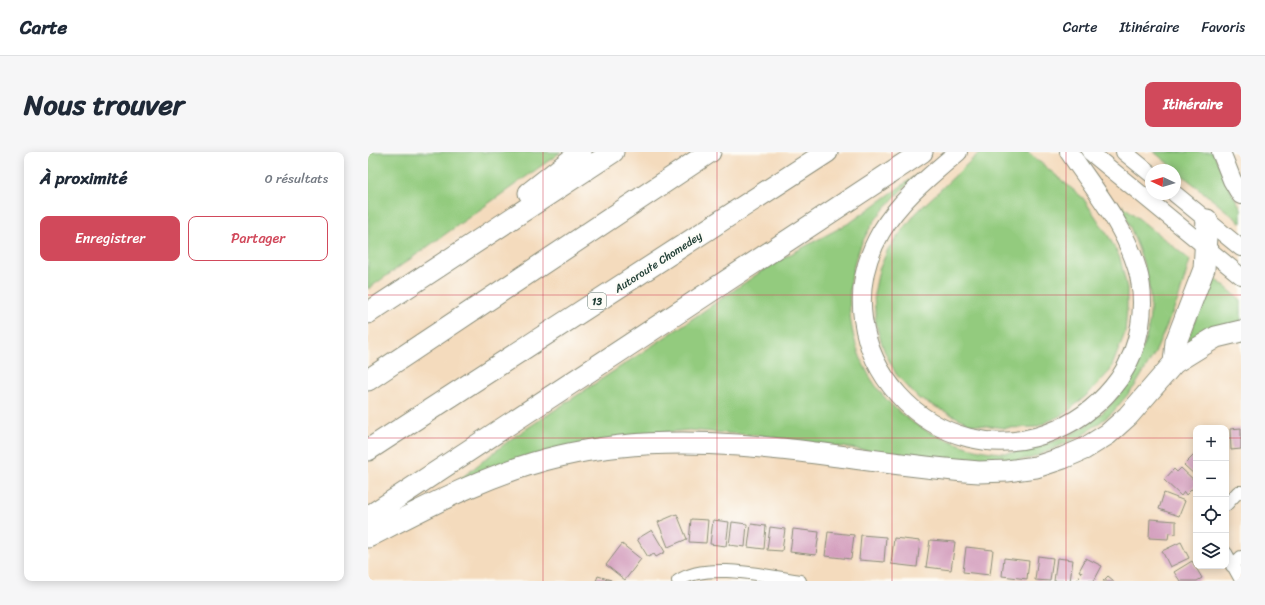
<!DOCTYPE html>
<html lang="fr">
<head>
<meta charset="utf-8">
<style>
	:root { --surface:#fff; --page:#f6f6f7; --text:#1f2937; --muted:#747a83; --line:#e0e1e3; --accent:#d1495b }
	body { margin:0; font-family:Sriracha,sans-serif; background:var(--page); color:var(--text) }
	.controls { position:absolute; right:12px; bottom:12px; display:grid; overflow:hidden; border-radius:8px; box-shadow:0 2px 10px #0003 }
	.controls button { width:36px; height:36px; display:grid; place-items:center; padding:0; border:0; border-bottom:1px solid var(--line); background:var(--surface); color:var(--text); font:20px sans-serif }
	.compass { position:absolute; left:777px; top:12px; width:36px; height:36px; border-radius:50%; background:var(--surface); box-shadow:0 2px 10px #0003; rotate:274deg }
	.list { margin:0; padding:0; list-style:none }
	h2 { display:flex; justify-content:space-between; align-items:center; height:52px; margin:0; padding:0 16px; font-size:17px }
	h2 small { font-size:13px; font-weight:400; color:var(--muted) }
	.actions { display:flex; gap:8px; padding:12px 16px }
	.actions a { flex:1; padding:9px 0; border:1px solid var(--accent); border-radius:8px; text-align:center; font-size:14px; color:var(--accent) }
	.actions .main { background:var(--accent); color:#fff }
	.icon { flex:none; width:22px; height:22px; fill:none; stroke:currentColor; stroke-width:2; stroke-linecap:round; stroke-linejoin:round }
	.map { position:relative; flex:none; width:873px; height:429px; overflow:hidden; border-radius:8px }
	header { display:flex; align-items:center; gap:24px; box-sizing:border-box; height:56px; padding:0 20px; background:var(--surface); border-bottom:1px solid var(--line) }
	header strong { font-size:19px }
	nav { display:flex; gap:22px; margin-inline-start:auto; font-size:14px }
	.intro { display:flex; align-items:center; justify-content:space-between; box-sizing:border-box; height:96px; padding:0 24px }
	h1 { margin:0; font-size:28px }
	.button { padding:10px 18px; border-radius:8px; background:var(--accent); color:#fff; font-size:14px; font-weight:700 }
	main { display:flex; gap:24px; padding:0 24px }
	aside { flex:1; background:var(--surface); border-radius:8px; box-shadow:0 2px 10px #0003 }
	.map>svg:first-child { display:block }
	.green { fill:#93cb7e; stroke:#598459 }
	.building { fill:#d49fbe }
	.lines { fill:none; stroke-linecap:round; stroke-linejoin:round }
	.minor-casing { stroke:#8a8c78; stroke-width:14 }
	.secondary-casing { stroke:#8a8c78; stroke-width:18 }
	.primary-casing { stroke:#8a8c78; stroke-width:20 }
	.motorway-casing { stroke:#8a8c78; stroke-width:23 }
	.minor { stroke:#fff; stroke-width:12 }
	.secondary { stroke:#fff; stroke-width:16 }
	.primary { stroke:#fff; stroke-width:18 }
	.motorway { stroke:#fff; stroke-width:21 }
	.grid { fill:none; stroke:#d1495b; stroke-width:1; stroke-opacity:0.55 }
	.labels { text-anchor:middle; stroke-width:4; stroke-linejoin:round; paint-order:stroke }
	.shield { fill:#fdfcf7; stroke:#62766e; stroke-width:1 }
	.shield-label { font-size:10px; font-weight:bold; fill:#1f3d34 }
	.street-label { font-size:11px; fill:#1f3d34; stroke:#fdfcf7 }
</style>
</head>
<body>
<header>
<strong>Carte</strong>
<nav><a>Carte</a><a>Itinéraire</a><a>Favoris</a></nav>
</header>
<div class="intro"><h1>Nous trouver</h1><a class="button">Itinéraire</a></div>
<main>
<aside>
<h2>À proximité<small>0 résultats</small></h2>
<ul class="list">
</ul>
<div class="actions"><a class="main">Enregistrer</a><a>Partager</a></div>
</aside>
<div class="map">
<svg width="873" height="429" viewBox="0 0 873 429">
	<rect width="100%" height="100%" fill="#fdfcf7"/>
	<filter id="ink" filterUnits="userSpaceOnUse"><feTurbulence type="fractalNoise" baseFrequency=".025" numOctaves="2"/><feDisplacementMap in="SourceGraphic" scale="8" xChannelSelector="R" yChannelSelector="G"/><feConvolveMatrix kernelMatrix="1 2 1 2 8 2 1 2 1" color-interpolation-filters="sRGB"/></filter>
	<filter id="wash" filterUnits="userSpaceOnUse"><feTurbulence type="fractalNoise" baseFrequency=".012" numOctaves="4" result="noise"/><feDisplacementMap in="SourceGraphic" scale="16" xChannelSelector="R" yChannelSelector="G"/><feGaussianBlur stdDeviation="0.9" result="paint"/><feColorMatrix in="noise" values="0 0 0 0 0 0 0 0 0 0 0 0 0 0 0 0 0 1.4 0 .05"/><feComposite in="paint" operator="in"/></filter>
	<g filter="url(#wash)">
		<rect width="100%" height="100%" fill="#f4dbbd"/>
		<path class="green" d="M0,0h193l-193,137z
			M612,0h48l55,46 26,39 11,21 7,30v21l-2,24 -15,38 -22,23 -22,19 -30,14 -31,1 -35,-4 -52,-26 -22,-24 -12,-24 -8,-25 -2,-31 5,-24 9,-21 29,-37z
			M786,0h59l20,43 8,13v15z
			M550,22c-18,18 -35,33 -48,54 -35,56 -24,135 25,180 16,15 35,26 56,33 17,7 37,12 56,12 14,-1 27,-5 39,-9 34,-10 64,-32 82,-63 16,-29 26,-59 21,-93 -4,-30 -18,-55 -27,-83l68,55 -11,37 -24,56 -20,33 -24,28 -31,23 -48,21 -46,7 -78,-9 -147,-20 -72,-6 -49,5 -185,48 56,-44 165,-109 96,-66 79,-42z
			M844,124l29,24v24l-55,20z"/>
		<g id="blocks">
			<path class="building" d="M873,276v21l-10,1 -1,-21z
				M828,301v23l-12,-11z
				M813,316l15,14v3l-10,10 -2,-3 -3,4 -17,-16 10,-11 3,3z
				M796,341l21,8 -6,15 -20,-7z
				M309,362l10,25 -19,8 -10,-25z
				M323,367l17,1 -2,23 -17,-1z
				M782,367l26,2v13l-7,-1 -1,6 -19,-1z
				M345,368l16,2 -3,24 -16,-2z
				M364,370l15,2 -2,23 -16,-2z
				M383,372l15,2 -2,23 -16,-2z
				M402,375l15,2 -3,22 -15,-1z
				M425,377l26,3 -3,23 -26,-3z
				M284,378l13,22 -9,5 -2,-3 -6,3 -11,-18z
				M460,380l26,3 -3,24 -26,-3z
				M493,383l25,2 -2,25 -25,-2z
				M526,386l26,3 -3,26 -26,-3z
				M562,388l25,2 -4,28 -25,-3z
				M813,390l8,16 -19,9 -8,-16z
				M254,392l19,15 -16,21 -19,-15z
				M598,395l27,3 -3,25 -27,-3z
				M670,404l15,2 -3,23 -15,-1z
				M636,406l25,3 -2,18 -25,-3z
				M689,406l16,2 -3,21h-16z
				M718,406l16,8 -8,15h-17l5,-9 -3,-1z
				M824,409l10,17 -5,3h-17l-6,-9z
				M230,424l13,4v1h-15z
				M740,424l6,5h-11z"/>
		</g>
	</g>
	<g filter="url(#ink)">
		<use href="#blocks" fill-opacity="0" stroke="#8a8c78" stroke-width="1"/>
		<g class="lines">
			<g class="minor-casing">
				<path id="minor" d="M858,353l12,-13h3
					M858,401l15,27
					M864,414l9,-9
					M310,429c28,-20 89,-5 122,0"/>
			</g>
			<g class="secondary-casing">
				<path id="secondary" d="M722,0l151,124
					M756,0l27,22
					M807,42l66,54"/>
			</g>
			<g class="primary-casing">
				<path id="primary" d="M590,0c-28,24 -58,48 -77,80 -67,116 54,252 177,197 25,-11 45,-28 61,-50 21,-31 29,-74 18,-111 -13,-43 -43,-79 -68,-116
					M853,0l11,28 9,15"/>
			</g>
			<g class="motorway-casing">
				<path id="motorway" d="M161,41l52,-41
					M0,161l245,-161
					M806,211l2,-21 28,-73 3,-49
					M0,228l342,-228
					M0,298l459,-298
					M0,365l554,-365
					M0,385c62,-32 123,-65 192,-81 142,-33 278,6 419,16l28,-1 29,-4 27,-9 21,-9 24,-15 20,-18 46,-53 42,-26 25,-6"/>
			</g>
			<use href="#minor" class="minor"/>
			<use href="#secondary" class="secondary"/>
			<use href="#primary" class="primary"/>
			<use href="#motorway" class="motorway"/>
		</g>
	</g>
	<path class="grid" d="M175,0v429M349,0v429M524,0v429M698,0v429M0,143h873M0,286h828M858,286h15"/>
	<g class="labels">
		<rect class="shield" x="220" y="141" width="18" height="16" rx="3"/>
		<g class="shield-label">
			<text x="229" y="153">13</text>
		</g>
		<g class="street-label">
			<text transform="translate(290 110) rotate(-33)" y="4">Autoroute Chomedey</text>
		</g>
	</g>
</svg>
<div class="controls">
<button>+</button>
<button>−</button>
<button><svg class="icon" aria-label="locate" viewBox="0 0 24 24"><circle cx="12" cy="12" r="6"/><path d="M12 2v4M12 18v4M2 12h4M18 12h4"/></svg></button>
<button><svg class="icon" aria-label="layers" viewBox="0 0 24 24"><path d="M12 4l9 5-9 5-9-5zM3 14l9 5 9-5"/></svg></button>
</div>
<svg class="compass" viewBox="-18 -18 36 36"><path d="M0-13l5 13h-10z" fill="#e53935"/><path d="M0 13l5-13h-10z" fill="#747a83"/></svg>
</div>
</main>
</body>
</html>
